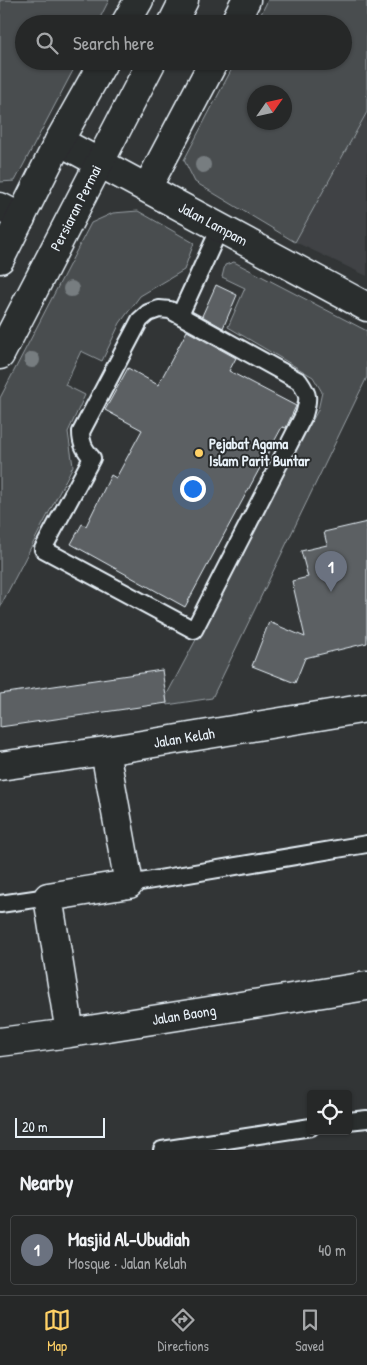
<!DOCTYPE html>
<html lang="en">
<head>
<meta charset="utf-8">
<style>
	:root { --surface:#262828; --page:#2e3030; --text:#f1f3f6; --muted:#a4a6a8; --line:#424445; --accent:#ffd166 }
	body { margin:0; font-family:"Patrick Hand",sans-serif; background:var(--page); color:var(--text) }
	.controls { position:absolute; right:15px; bottom:15px; display:grid; overflow:hidden; border-radius:5px; box-shadow:0 1px 4px #0004 }
	.controls button { width:45px; height:45px; display:grid; place-items:center; padding:0; border:0; border-bottom:1px solid var(--line); background:var(--surface); color:var(--text); font:25px sans-serif }
	.compass { position:absolute; left:247px; top:85px; width:45px; height:45px; border-radius:50%; background:var(--surface); box-shadow:0 1px 4px #0004; rotate:56deg }
	.scale { position:absolute; left:15px; bottom:12px; width:90px; box-sizing:border-box; padding-left:5px; border:2px solid #e8f1f8; border-top:0; font-size:14px; line-height:18px; white-space:nowrap; color:#e8f1f8; -webkit-text-stroke:4px #2a2d2e; paint-order:stroke }
	.you { position:absolute; left:192px; top:488px; width:18px; height:18px; margin:-12px; border:4px solid #fff; border-radius:50%; background:#1a73e8; box-shadow:0 0 0 8px #1a73e833 }
	.badge { display:grid; place-items:center; width:32px; height:32px; border-radius:50%; background:var(--accent); color:#fff; font-size:16px; font-weight:700 }
	.pin { position:absolute; translate:-50% -41px; filter:drop-shadow(0 1px 2px #0008) }
	.pin::after { content:''; position:absolute; top:26px; width:18px; height:15px; background:inherit; clip-path:polygon(0 0,100% 0,50% 100%) }
	.list { margin:0; padding:0; list-style:none }
	h2 { display:flex; justify-content:space-between; align-items:center; height:65px; margin:0; padding:0 20px; font-size:21px }
	h2 small { font-size:16px; font-weight:400; color:var(--muted) }
	.list li { display:grid; grid-template-columns:32px 1fr auto; gap:15px; align-items:center; box-sizing:border-box; height:70px; margin:0 10px 10px; padding:0 10px; border:1px solid var(--line); border-radius:5px }
	.list b { display:block; font-size:19px; white-space:nowrap }
	.list p { margin:0; font-size:16px; white-space:nowrap; color:var(--muted) }
	.list em { font-size:16px; font-style:normal; color:var(--muted) }
	.icon { flex:none; width:28px; height:28px; fill:none; stroke:currentColor; stroke-width:2; stroke-linecap:round; stroke-linejoin:round }
	.map { position:relative; flex:none; width:367px; height:1150px; overflow:hidden }
	.search { position:absolute; background:var(--surface); box-shadow:0 1px 4px #0004; left:15px; right:15px; top:15px; height:55px; display:flex; align-items:center; gap:12px; box-sizing:border-box; padding:0 18px; border-radius:28px; color:var(--muted); font-size:19px }
	.sheet { height:145px; background:var(--surface) }
	nav { display:flex; justify-content:space-around; align-items:center; box-sizing:border-box; height:70px; border-top:1px solid var(--line); background:var(--surface); font-size:14px; color:var(--muted) }
	nav a { display:grid; justify-items:center; gap:2px }
	nav .on { color:var(--accent) }
	.map>svg:first-child { display:block }
	.built { fill:#3f4244 }
	.green { fill:#494d4f; stroke:#989fa4; fill-rule:evenodd }
	.building { fill:#5c6063; stroke:#e8f1f8 }
	.lines { fill:none; stroke-linecap:round; stroke-linejoin:round }
	.service-casing { stroke:#e8f1f8; stroke-width:20 }
	.minor-casing { stroke:#e8f1f8; stroke-width:31 }
	.tertiary-casing { stroke:#e8f1f8; stroke-width:31 }
	.service { stroke:#2a2d2e; stroke-width:16 }
	.minor { stroke:#2a2d2e; stroke-width:28 }
	.tertiary { stroke:#2a2d2e; stroke-width:28 }
	.tree { fill:#777d80 }
	.poi-dot { fill:#ffd166; stroke:#2a2d2e; stroke-width:2 }
	.labels { text-anchor:middle; stroke-width:4; stroke-linejoin:round; paint-order:stroke }
	.street-label { font-size:15px; fill:#e8f1f8; stroke:#2a2d2e }
	.poi-label { font-size:15px; font-weight:bold; fill:#e8f1f8; stroke:#2a2d2e; text-anchor:start }
</style>
</head>
<body>
<div class="map">
<svg width="367" height="1150" viewBox="0 0 367 1150">
	<rect width="100%" height="100%" fill="#323536"/>
	<filter id="ink" filterUnits="userSpaceOnUse"><feTurbulence type="fractalNoise" baseFrequency=".02" numOctaves="2"/><feDisplacementMap in="SourceGraphic" scale="10" xChannelSelector="R" yChannelSelector="G"/><feConvolveMatrix kernelMatrix="1 2 1 2 8 2 1 2 1" color-interpolation-filters="sRGB"/></filter>
	<g filter="url(#ink)">
		<path class="built" d="M367,112v164l-72,-34z"/>
		<path class="green" d="M0,0h109l-12,24h-73v37h54l-63,120 -15,1z
			M268,0h99v112l-72,130 -100,-60 -11,-22 52,-99h107v-37h-87zM284,92v30h-29v-30z
			M138,211l56,32 -10,27 -44,26 -20,27 -18,38 -21,-10 -16,34 20,10 -17,37 5,34 -73,141v-209l91,-175 22,-10z
			M234,262l133,69v46l-155,321 -45,7 -1,-9 152,-286 4,-18 -9,-15 -85,-50 17,-39 -23,-11 3,-12z"/>
		<path class="building" d="M216,285l21,10 -14,33 -21,-12z
			M187,331l49,27 -7,13 67,35 -10,22 -4,-1 -97,180 -114,-63 11,-20 4,2 25,-51 5,3 26,-48 -37,-20 23,-42 30,17z
			M367,522v121l-62,15 -10,25 -43,-17 17,-44 36,15 -13,-56 16,-4 -7,-26 26,-6 -3,-13z
			M162,670l5,33 -167,24v-33z"/>
		<g class="lines">
			<g class="service-casing">
				<path id="service" d="M159,309l11,1 129,71c10,14 10,17 5,34l-110,215 -151,-81 49,-91c-8,-9 -11,-15 -11,-26l59,-112 8,-7z
					M180,315l40,-87
					M129,884l238,-40
					M0,904l48,-7
					M348,1121l19,-2
					M162,1150l149,-23"/>
			</g>
			<g class="minor-casing">
				<path id="minor" d="M234,24l12,-24
					M59,141l308,166
					M147,188l67,-127
					M0,207l21,11
					M0,766l105,-15 262,-43
					M70,1033l-22,-136 81,-13 -24,-133
					M0,1042l70,-9 297,-47"/>
			</g>
			<g class="tertiary-casing">
				<path id="tertiary" d="M125,24l14,-24
					M172,24l12,-24
					M0,259l59,-118 45,-80
					M0,355l152,-294"/>
			</g>
			<use href="#service" class="service"/>
			<use href="#minor" class="minor"/>
			<use href="#tertiary" class="tertiary"/>
		</g>
		<g class="tree">
			<circle cx="203" cy="165" r="8"/>
			<circle cx="71" cy="289" r="8"/>
			<circle cx="32" cy="360" r="8"/>
		</g>
	</g>
	<circle class="poi-dot" cx="199" cy="453" r="5"/>
	<g class="labels">
		<g class="street-label">
			<text transform="translate(76 208) rotate(-63)" y="5">Persiaran Permai</text>
			<text transform="translate(213 224) rotate(28)" y="5">Jalan Lampam</text>
			<text transform="translate(184 738) rotate(-9)" y="5">Jalan Kelah</text>
			<text transform="translate(184 1015) rotate(-9)" y="5">Jalan Baong</text>
		</g>
		<g class="poi-label">
			<text x="209" y="449">Pejabat Agama<tspan x="209" dy="17">Islam Parit Buntar</tspan></text>
		</g>
	</g>
</svg>
<div class="controls">
<button><svg class="icon" aria-label="locate" viewBox="0 0 24 24"><circle cx="12" cy="12" r="6"/><path d="M12 2v4M12 18v4M2 12h4M18 12h4"/></svg></button>
</div>
<svg class="compass" viewBox="-18 -18 36 36"><path d="M0-13l5 13h-10z" fill="#e53935"/><path d="M0 13l5-13h-10z" fill="#a4a6a8"/></svg>
<div class="scale">20 m</div>
<div class="you"></div>
<div class="pin badge" style="left:331px;top:592px;background:#6b7280">1</div>
<div class="search"><svg class="icon" aria-label="search" viewBox="0 0 24 24"><circle cx="10" cy="10" r="6"/><path d="M15 15l6 6"/></svg>Search here</div>
</div>
<section class="sheet">
<h2>Nearby<small></small></h2>
<ul class="list">
<li><span class="badge" style="background:#6b7280">1</span><div><b>Masjid Al-Ubudiah</b><p>Mosque · Jalan Kelah</p></div><em>40 m</em></li>
</ul>
</section>
<nav>
<a class="on"><svg class="icon" aria-label="map" viewBox="0 0 24 24"><path d="M3 6l6-2 6 2 6-2v14l-6 2-6-2-6 2zM9 4v14M15 6v14"/></svg>Map</a>
<a><svg class="icon" aria-label="directions" viewBox="0 0 24 24"><path d="M12 3l9 9-9 9-9-9zM9 14v-3h6M13 9l2 2-2 2"/></svg>Directions</a>
<a><svg class="icon" aria-label="saved" viewBox="0 0 24 24"><path d="M7 4h10v16l-5-4-5 4z"/></svg>Saved</a>
</nav>
</body>
</html>
